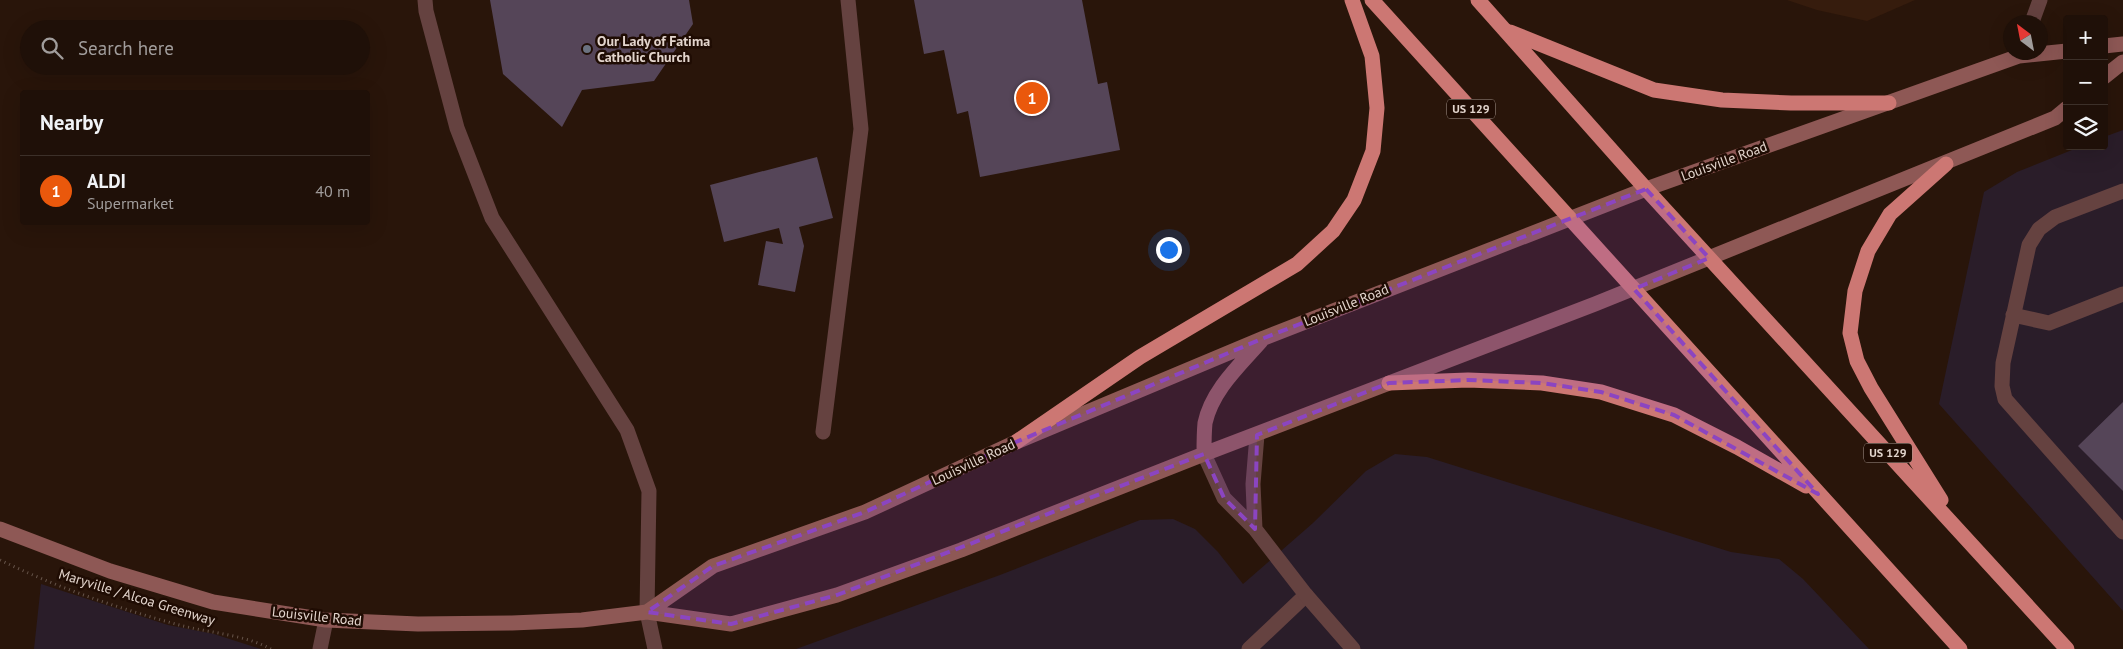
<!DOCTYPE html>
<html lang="en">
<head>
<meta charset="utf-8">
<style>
	:root { --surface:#1f1008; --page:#271912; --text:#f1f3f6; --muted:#a19d9c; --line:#3c3029; --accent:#ea580c }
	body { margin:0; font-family:"PT Sans",sans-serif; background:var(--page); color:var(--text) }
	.controls { position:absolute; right:15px; top:15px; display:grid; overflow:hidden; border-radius:5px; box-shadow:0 5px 20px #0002 }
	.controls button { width:45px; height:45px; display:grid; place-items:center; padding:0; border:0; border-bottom:1px solid var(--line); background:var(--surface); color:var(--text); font:25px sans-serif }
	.compass { position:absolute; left:2003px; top:15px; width:45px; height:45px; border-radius:50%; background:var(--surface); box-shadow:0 5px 20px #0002; rotate:328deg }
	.you { position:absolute; left:1168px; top:249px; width:18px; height:18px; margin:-12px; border:4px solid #fff; border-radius:50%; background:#1a73e8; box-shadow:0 0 0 8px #1a73e833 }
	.badge { display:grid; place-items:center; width:32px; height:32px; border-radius:50%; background:var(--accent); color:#fff; font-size:16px; font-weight:700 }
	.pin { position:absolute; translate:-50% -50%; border:2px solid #fff; box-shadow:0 1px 5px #0006 }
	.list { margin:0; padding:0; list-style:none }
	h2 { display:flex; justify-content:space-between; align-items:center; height:65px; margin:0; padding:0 20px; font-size:21px }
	h2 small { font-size:16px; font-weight:400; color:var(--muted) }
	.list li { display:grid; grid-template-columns:32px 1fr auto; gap:15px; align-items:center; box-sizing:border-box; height:70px; padding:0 20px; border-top:1px solid var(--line) }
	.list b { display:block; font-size:19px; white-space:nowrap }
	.list p { margin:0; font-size:16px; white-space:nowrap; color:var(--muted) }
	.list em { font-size:16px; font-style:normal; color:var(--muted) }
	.icon { flex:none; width:28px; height:28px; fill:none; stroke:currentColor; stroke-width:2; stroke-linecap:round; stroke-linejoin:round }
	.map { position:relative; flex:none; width:2123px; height:649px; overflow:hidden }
	.search { position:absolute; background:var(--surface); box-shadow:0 5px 20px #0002; left:20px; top:20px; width:350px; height:55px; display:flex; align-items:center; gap:12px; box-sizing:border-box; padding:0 18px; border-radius:28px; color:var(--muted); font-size:19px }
	.panel { position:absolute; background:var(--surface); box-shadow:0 5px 20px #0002; left:20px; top:90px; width:350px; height:135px; border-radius:5px }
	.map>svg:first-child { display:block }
	.commercial { fill:#2a1d29 }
	.built { fill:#361c0d }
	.building { fill:#554558 }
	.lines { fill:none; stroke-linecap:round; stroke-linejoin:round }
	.path { stroke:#67554b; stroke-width:3; stroke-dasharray:1 4; stroke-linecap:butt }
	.lane { stroke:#654240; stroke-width:15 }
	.street { stroke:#654240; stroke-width:15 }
	.secondary { stroke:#8e5855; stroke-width:15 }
	.highway { stroke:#cc7773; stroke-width:15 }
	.marked { fill:#8b45c1; fill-opacity:0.2; stroke:#8b45c1; stroke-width:4; stroke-dasharray:10 6; stroke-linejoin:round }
	.worship-dot { fill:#6b7280; stroke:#1f0c03; stroke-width:2 }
	.labels { text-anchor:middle; stroke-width:5; stroke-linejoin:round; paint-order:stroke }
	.shield { fill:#1f0c03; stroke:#a89990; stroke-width:1 }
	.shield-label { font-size:12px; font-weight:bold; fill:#e3d5cd }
	.poi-label { font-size:14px; font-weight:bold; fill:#e3d5cd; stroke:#1f0c03; text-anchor:start }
	.street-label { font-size:14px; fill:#e3d5cd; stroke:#1f0c03 }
</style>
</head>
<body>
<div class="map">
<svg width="2123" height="649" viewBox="0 0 2123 649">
	<rect width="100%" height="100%" fill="#29150a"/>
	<path class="commercial" d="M2123,130v481l-184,-207 45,-212 33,-20 65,-26h22v-9z
		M1395,454l32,3 304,95 48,7 24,20 66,70h-1073l204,-74 140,-55 33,-1 22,10 23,23 25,32 70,-61 53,-52z
		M41,584l127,41 46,9 47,15h-227z"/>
	<path class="built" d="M1787,0h128l-48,21 -50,-11z"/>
	<path class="building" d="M490,0h199l4,24 -39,57 -72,9 -20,37 -59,-53z
		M914,0h168l16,84 9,-2 13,68 -140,27 -12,-66 -11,3 -13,-64 -20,4z
		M817,157l16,61 -34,9 5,19 -9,46 -37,-7 8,-44 17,3 -4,-16 -55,14 -14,-57z
		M2123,402v89l-45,-45z"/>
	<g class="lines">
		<path class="path" d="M0,560c58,28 120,49 183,66 29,7 62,9 88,23"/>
		<path class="lane" d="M425,0l1,11 31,117 35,90 135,212 22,61 -2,121 8,37
			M2123,191l-68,26 -16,12 -10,16 -26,118 -1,23 3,13 118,133
			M2013,315l36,8 74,-29
			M823,432l38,-303 -13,-129
			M320,649l6,-29
			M1249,649l57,-54"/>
		<path class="street" d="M2032,22l8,-22
			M1204,454l20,44 31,31 51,66 47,54
			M1255,529l-2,-45 4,-49"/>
		<path class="secondary" d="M2104,46l19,-2
			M2104,77l19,-15
			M1204,454c0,-10 0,-21 1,-31 7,-33 35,-58 56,-82
			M0,529l110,42 103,31 113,18 92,4 94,-1 70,-3 65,-8 84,12 106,-29 124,-45 243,-96 391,-150 460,-186 12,-10
			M647,612l66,-46 152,-54 151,-70 248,-104 382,-149 373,-133 48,-5"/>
		<path class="highway" d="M1372,0l588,649
			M1478,0l168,189 421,460
			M1510,32l144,58 68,10 69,3h98
			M1389,383l79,-3 74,3 59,9 73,23 63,32 69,39
			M1016,442l124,-85 157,-93 36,-33 21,-31 19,-49 4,-43 -5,-52 -20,-56
			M1941,500l-70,-112 -14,-27 -7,-28 5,-42 13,-40 22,-37 56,-50"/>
	</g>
	<path class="marked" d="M1646,189l63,69 -75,31 184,205 -144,-79 -73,-23 -59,-9 -74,-3 -79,3 -132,52 -2,94 -31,-31 -20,-44 -367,141 -106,29 -84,-12 66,-46 152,-54 151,-70 248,-104z"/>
	<circle class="worship-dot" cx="587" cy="49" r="5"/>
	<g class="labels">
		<g class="shield">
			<rect x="1447" y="99.5" width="48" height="19" rx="4"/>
			<rect x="1864" y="443.5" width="48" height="19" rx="4"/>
		</g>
		<g class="shield-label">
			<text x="1471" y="113">US 129</text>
			<text x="1888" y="457">US 129</text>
		</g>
		<g class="poi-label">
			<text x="597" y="46">Our Lady of Fatima<tspan x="597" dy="16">Catholic Church</tspan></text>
		</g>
		<g class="street-label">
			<text transform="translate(1724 161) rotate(-20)" y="5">Louisville Road</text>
			<text transform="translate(1346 305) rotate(-22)" y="5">Louisville Road</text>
			<text transform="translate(973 462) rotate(-25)" y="5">Louisville Road</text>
			<text transform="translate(137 597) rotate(17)" y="5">Maryville / Alcoa Greenway</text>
			<text transform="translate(317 616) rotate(6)" y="5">Louisville Road</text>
		</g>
	</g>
</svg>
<div class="controls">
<button>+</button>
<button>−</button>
<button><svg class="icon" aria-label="layers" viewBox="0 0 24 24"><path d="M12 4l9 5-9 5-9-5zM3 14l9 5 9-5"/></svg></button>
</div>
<svg class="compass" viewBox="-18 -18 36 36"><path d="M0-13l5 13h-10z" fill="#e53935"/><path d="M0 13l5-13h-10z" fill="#a19d9c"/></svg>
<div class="you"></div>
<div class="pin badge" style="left:1032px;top:98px">1</div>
<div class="search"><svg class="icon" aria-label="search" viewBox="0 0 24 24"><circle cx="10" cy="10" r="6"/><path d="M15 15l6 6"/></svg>Search here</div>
<section class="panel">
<h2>Nearby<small></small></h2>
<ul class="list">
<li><span class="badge">1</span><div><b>ALDI</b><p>Supermarket</p></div><em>40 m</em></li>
</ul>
</section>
</div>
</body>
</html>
